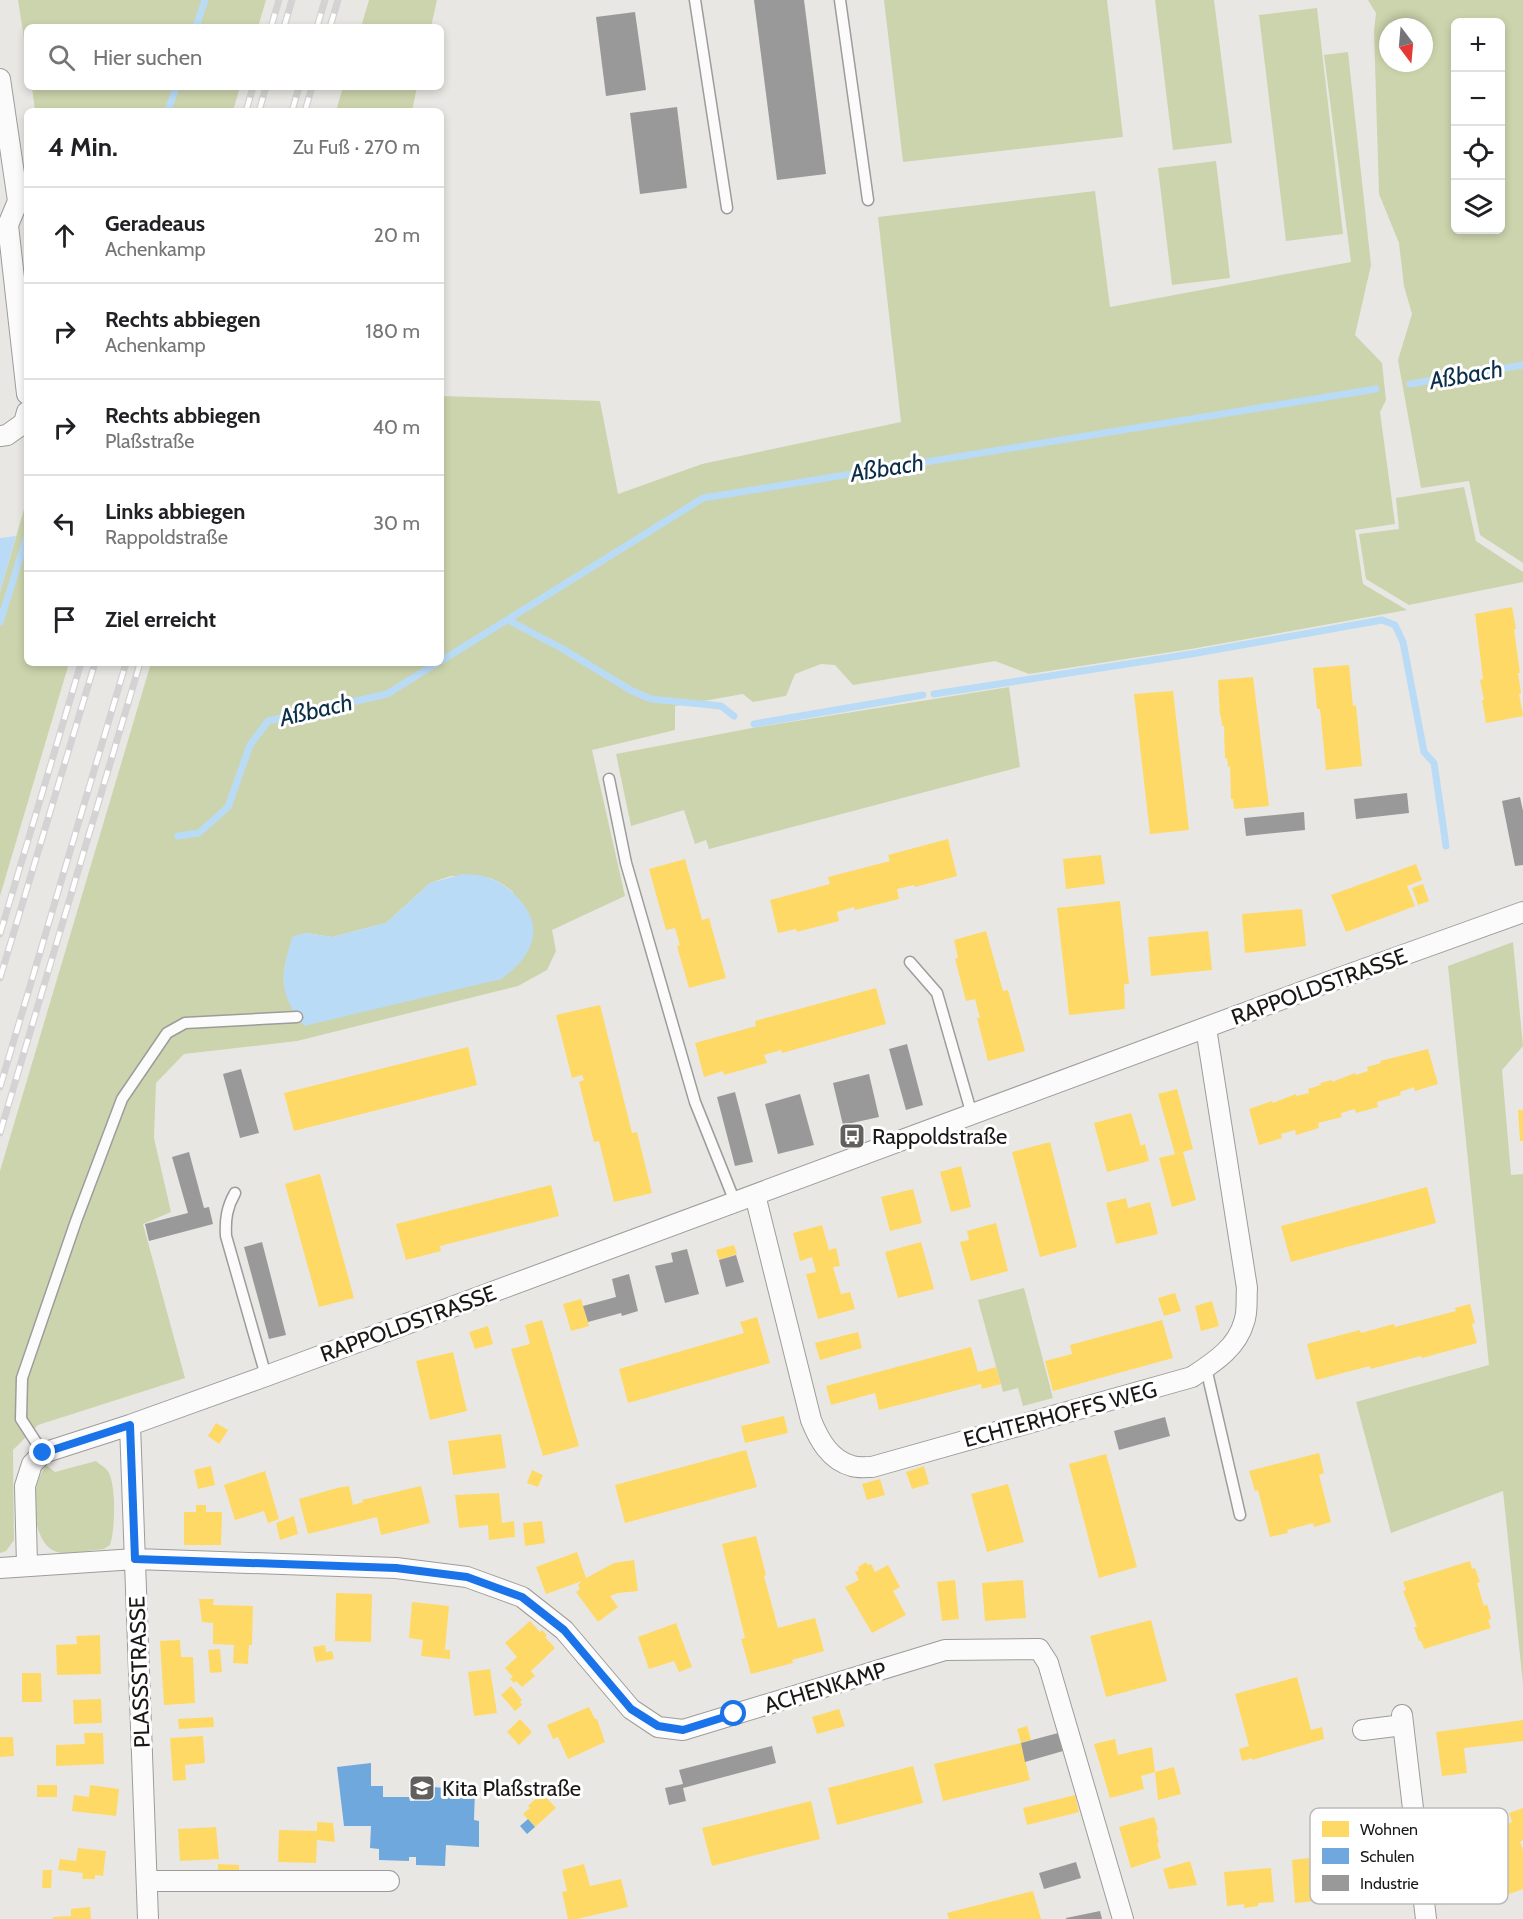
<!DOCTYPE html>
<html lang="de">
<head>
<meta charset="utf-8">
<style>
	:root { --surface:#fff; --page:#f6f6f6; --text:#202124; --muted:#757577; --line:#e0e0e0 }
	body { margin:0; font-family:Cabin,sans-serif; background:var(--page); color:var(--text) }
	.controls { position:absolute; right:18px; top:18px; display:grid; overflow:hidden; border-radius:9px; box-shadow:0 3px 9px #0003 }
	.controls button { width:54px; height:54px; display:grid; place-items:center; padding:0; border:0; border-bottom:2px solid var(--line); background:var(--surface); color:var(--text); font:30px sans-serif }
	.compass { position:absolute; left:1379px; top:18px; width:54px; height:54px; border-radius:50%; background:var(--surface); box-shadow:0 3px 9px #0003; rotate:164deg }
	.stop { position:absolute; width:18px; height:18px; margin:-14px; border:4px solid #1a73e8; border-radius:50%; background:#fff }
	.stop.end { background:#1a73e8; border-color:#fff; box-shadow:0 2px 6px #0008 }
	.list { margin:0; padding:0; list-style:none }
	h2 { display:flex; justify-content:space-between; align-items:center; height:78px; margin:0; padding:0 24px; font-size:26px }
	h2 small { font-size:20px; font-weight:400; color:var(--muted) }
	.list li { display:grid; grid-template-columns:39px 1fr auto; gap:18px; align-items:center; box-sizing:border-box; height:96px; padding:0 24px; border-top:2px solid var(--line) }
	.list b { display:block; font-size:22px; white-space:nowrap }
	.list p { margin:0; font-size:20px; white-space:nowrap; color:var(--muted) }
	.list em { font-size:20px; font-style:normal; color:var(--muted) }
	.icon { flex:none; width:33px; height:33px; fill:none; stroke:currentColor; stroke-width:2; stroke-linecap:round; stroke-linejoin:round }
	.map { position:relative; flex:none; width:1523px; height:1919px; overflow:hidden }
	.search { position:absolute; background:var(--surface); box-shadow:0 3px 9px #0003; left:24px; top:24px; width:420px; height:66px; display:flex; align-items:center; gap:15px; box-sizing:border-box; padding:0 21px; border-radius:9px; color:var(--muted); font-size:22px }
	.panel { position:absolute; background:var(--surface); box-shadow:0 3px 9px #0003; left:24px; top:108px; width:420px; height:558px; border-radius:9px }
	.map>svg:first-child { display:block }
	.green { fill:#ccd4ad; fill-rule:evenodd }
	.water { fill:#badbf5 }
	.homes { fill:#ffd966 }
	.schools { fill:#6fa8dc }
	.industry { fill:#999 }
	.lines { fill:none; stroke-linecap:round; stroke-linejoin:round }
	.stream { stroke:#badbf5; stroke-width:7 }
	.lane-casing { stroke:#9d9c9a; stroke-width:13 }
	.street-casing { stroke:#9d9c9a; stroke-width:22 }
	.lane { stroke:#fcfbfb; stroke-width:10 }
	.street { stroke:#fcfbfb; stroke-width:20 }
	.rail-casing { stroke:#d4d3d3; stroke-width:7 }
	.rail { stroke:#fff; stroke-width:4.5; stroke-dasharray:14; stroke-linecap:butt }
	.route { stroke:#1a73e8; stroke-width:8 }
	.labels { text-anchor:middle; stroke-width:6; stroke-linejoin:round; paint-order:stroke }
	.street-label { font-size:22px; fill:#191816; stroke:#fff }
	.poi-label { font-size:22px; fill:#191816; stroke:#fff; text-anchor:start }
	.water-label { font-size:24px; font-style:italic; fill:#0b2f48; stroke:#fff }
	.key { fill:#fff; stroke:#babab9; stroke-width:1.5 }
	.key-label { font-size:16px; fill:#191816 }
</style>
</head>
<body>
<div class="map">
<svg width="1523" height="1919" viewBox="0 0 1523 1919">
	<rect width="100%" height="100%" fill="#e9e7e4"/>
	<path class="green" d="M18,0h248l-8,27h-231v31z
		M369,0h68l-6,27h-70z
		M884,0h223l16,137 -220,25z
		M1155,0h59l18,143 -59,7z
		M1368,0h155v563l-43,-28 -11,-54 -48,7 -23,-128 14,-46 -8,-28 -5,-43 -20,-49 -5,-163 2,-18zM1456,22h44v208h-44zM1388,27h36v36h-36z
		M1317,8l26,226 -57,7 -27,-226z
		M1348,52l23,213 -16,70 27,28 4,37 -6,12 15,112 -40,6 8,54 44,26 -216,39 -162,25 -34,-13 -142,24 -18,-20 -14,-1 -26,10 -9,22 -33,6 -10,-8 -68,12v24l-83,20 33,146 -73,34 4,21 -9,19 -29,16 -221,55 -113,13 -28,29 -2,55 17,74 -28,12 42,154 -147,47 -25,25 1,90 -8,11 -6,2v-382l151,-508h290v-267l159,5 18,93 84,-30 199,-42 -23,-205 217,-26 15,116 241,-45 -27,-207zM451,876c29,0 39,-3 62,16l7,70 -19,17 -204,38c-19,-33 -15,-45 -4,-80l13,-4 26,4 54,-14 44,-40z
		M32,87h208l-7,24h-198z
		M343,87h74l-5,24h-76z
		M1216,161l14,117 -58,7 -14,-117z
		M1464,487l12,54 47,31v10l-114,23 -43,-26 -7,-45 40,-5 -3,-31z
		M27,499v164h42l-69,233v-304z
		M1009,687l11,80 -311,82 -3,-9 -11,4 -11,-34 -53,16 -15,-72 136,-26z
		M1513,942l10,104 -21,24 9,105 12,-1v510l-20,-193 -112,42 -35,-131 133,-37 -41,-399z
		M1024,1288l29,110 -30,8 -5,-18 -15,4 -25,-92z
		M96,1461c3,3 9,6 11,9 10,12 8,61 3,75l-6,4c-12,1 -36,6 -47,3 -24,-7 -26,-54 -18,-74 2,-5 5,-9 7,-13l9,7z"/>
	<path class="water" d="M16,536l-16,56v-54z
		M463,874c21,0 38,6 53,22 31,31 17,60 -15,83l-197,47c-27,-36 -23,-48 -12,-89l14,-4 26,4 54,-14 44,-40z"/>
	<path class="homes" d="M1512,607l4,22h-2l6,44h-2l3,20 -2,1 4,22 -37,7 -4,-23h2l-4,-20 3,-1 -8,-65z
		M1349,665l4,41 3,-1 6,61 -36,4 -6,-61h-3l-4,-41z
		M1253,677l16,129 -35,3 -1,-10h-2l-1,-33 -2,1 -1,-9h-2l-1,-32h-2l-1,-10h-1l-2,-36z
		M1173,691l16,139 -39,4 -16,-140z
		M948,839l9,37 -42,11 -1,-2 -17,4 2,10 -44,11 -1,-3 -17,5 2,9 -42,11 -1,-3 -18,4 -8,-33 60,-16 -2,-7 62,-16 -2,-6z
		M1101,855l4,29 -39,5 -3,-30z
		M685,859l17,61 7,-2 17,60 -37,10 -12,-42 3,-1 -5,-17 -9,2 -17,-61z
		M1416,864l6,16 -15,6 8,20 -69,26 -15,-37z
		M1423,884l6,17 -11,4 -6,-17z
		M1120,901l9,83h-5l1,25 -56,6 -12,-107z
		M1302,909l4,37 -61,7 -3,-39z
		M986,931l17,60 5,-1 17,61 -37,10 -11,-43h3l-5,-19 -9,2 -11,-42 3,-1 -4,-18z
		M1208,931l4,39 -61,6 -3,-39z
		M876,988l10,36 -104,29 -1,-3 -17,5 3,8 -43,12 -1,-4 -19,6 -9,-34 61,-17 -1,-5z
		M600,1005l32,128 5,-1 15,61 -38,9 -15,-61 -5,1 -15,-60 5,-2 -2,-5 -10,3 -16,-63z
		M468,1047l9,38 -183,46 -10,-38z
		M1428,1049l10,35 -23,7 -1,-4 -14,5 1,3 -24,7 1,5 -22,6 -1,-4 -14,4 1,4 -24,6 1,5 -23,7 -1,-5 -14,4 1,4 -23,7 -10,-36 23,-8 1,2 23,-9v2l13,-3 -1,-4 13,-4 -1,-2 12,-3v2l23,-9 1,2 12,-4 -1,-4 14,-4 -1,-2z
		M1177,1089l16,60 -10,3 13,48 -24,7 -13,-49 16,-4 -17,-60z
		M1518,1110h5v31h-3z
		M1131,1113l10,33 4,-2 4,17 -42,11 -13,-49z
		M1050,1142l27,105 -37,10 -28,-105z
		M961,1166l10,41 -20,5 -11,-40z
		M320,1174l34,124 -35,9 -34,-123z
		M551,1185l8,31 -119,30 1,5 -35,9 -10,-36z
		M1427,1187l9,36 -145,39 -10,-36z
		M913,1189l9,34 -32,8 -9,-34z
		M1126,1198l2,10 22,-6 8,32 -42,10 -10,-41z
		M996,1223l12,48 -37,10 -11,-39 9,-2 -2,-9z
		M822,1225l7,25 7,-2 4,18 -7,1 8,27 9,-2 5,17 -37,10 -12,-45 10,-2 -4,-15 -12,4 -7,-28z
		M921,1242l13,47 -36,9 -13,-46z
		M734,1245l3,9 -18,6 -3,-10z
		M1175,1293l6,18 -17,5 -6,-18z
		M581,1299l8,27 -18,5 -8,-27z
		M1212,1301l7,25 -18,5 -6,-25z
		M1470,1304l5,19 -3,1 5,19 -55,15 -1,-2 -51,13v-3l-54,14 -9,-36 53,-14 1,3 33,-9 1,3 61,-16 -1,-3z
		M757,1317l13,46 -142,40 -9,-34 125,-36 -4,-11z
		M542,1320l37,126 -36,10 -32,-107 19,-5 -5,-19z
		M1162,1320l11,38 -120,33 -8,-30 27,-7 -2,-9z
		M488,1326l5,18 -18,5 -6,-17z
		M858,1332l4,16 -42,12 -5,-17z
		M971,1347l7,25 18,-5 5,17 -19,5 -1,-5 -102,26 -4,-17 -44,12 -5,-19z
		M453,1352l14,59 -37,9 -14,-59z
		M784,1416l4,17 -43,10 -4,-17z
		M216,1423l12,7 -9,14 -11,-8z
		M501,1434l5,34 -53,7 -5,-34z
		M746,1450l11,37 -132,36 -10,-38z
		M1319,1453l5,20 -5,2 12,47 -17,5 -1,-4 -26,7 1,3 -18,4 -12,-47 -3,1 -6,-20z
		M1106,1454l31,113 -38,11 -30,-114z
		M211,1466l4,19 -17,4 -4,-19z
		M924,1466l5,18 -17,5 -6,-17z
		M532,1470l11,5 -5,12 -11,-4z
		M265,1471l14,48 -11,4 -4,-12 -29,9 -11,-35z
		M880,1479l5,16 -18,5 -5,-16z
		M1008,1484l16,58 -37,10 -16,-58z
		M349,1486l4,19 10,-3 -1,-2 59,-14 9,37 -49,12 -4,-18 -69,17 -9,-35 38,-11z
		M499,1493l3,30 12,-2 1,16 -26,3 -1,-15 -29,3 -4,-33z
		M196,1505h10v7h16l-1,33h-37v-33h12z
		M294,1516l4,18 -18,6 -4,-17z
		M542,1521l3,22 -20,3 -2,-23z
		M756,1536l10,39 -2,1 14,52 37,-10 9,33 -32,9 1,3 -42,11 -10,-35 4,-1 -23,-94z
		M577,1552l9,26 28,-15 20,-3 4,31 -20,2 -8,3 8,11 -20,15 -22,-30 4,-3 -2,-4 4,-4 -36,13 -10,-27z
		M1470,1561l2,8 3,-1 5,14 -3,1 7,23 3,-2 4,15 -3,1 3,8 -67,21 -3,-8h-2l-5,-14h3l-14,-36 3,-1 -3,-8z
		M866,1562l2,3 3,-1 4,8 13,-7 12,22 -7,4 13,24 -34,18 -27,-46 14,-7 -4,-8 4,-2 -1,-3z
		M955,1580l4,39 -17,2 -5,-39z
		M1023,1580l3,38 -41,3 -3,-38z
		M336,1593l36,1 -1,48 -36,-1z
		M199,1599h15l-1,6 40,1 -1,39h-3l-1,19 -15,-1 1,-18 -21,-1v-21l-11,-1z
		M412,1602l37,4 -4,44h5v9l-29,-3 2,-16 -14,-2z
		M1151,1620l16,61 -61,16 -16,-61z
		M530,1621l10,11 2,-2 5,5 -2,2 10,11 -24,23 4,5 -13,11 -6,-6 -2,2 -4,-4 3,-2 -8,-9 12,-11 -12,-14z
		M676,1623l16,44 -13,5 -5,-11 -25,8 -11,-32z
		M100,1635l1,39 -44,1 -1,-30 21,-1 -1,-8z
		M180,1640l1,17h12l2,46 -31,2 -4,-64z
		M325,1645l1,7 6,-1 2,8 -18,3 -3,-15z
		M220,1649l2,23 -12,1 -2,-23z
		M490,1669l7,44 -23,3 -6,-44z
		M22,1673h19l1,29h-20z
		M1297,1677l14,53 11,-3 2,12 -72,21v-2l-10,3 -3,-12 10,-3 -14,-52z
		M511,1686l11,14 -2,2 2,3 -7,6 -14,-16z
		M101,1699l1,24 -28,1 -1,-24z
		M589,1707l6,12h2l8,23 -37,17 -10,-22 -5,2 -6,-14z
		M839,1709l6,17 -28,8 -5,-17z
		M213,1717l1,10 -35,2 -1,-10z
		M520,1719l12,13 -13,13 -12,-13z
		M1523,1720v21l-59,7 3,25 -25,3 -6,-44z
		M1027,1726l4,14 -10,3 -4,-14z
		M84,1733h19l1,31 -48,2v-21l29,-1z
		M203,1736l2,27 -20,2 1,15 -13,1 -3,-43z
		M0,1737h13l1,19 -14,1z
		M1115,1739l3,16 34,-8 3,25 -14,4 3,13 -34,9 -16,-54z
		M1021,1743l9,37 -87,21 -9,-37z
		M913,1766l10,37 -86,22 -9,-37z
		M1174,1767l7,27 -23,6 -3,-28z
		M37,1785h20v12h-20z
		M90,1785l29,4 -3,27 -44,-5 2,-16 15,2z
		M542,1793l14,15 -21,19 -12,-13 7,-6 -2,-2z
		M1075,1795l4,17 -52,13 -4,-17z
		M811,1801l9,38 -108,27 -10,-38z
		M1523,1808v32l-3,2 3,8v39l-22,8 -12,-31 -4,2 -12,-32 39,-14 -3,-9z
		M1154,1817l4,13 -2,1 3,11 -2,1 4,15 -30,10 -12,-41z
		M317,1822l16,1 2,19 -18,-2 -1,23 -38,-1 1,-32 38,1z
		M216,1827l3,32 -39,2 -2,-32z
		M1463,1830l7,72 -36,3 -7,-60 13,-2 -1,-11z
		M78,1848l28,3 -3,25 -8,-1v4h-13l1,-6 -25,-3 2,-11 16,2z
		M1349,1855l2,21 -20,2 2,21 -38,4 -3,-43 17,-2 1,14 21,-1 -2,-15z
		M1190,1861l7,24 -28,4 -6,-20z
		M218,1864l21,1v10h-21z
		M584,1864l6,22 31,-7 7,28 -51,12h-9l-6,-27 5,-1 -5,-21z
		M1271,1868l3,34 -16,1v3l-14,2v-4l-17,2 -3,-34z
		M43,1870h9l-1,18h-9z
		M1033,1891l8,28h-92l-2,-6z
		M90,1907l1,12h-38v-2l18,-1v-7z"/>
	<path class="schools" d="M371,1763v23h12v11h26l1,4h4v-12l18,2v-4l43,3 -1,30 5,1v26l-33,-2 -1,21 -29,-1v-8h-7v4l-30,-1v-11l-9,-1 1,-22h-27l-7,-59z
		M528,1819l7,8 -8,7 -7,-8z"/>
	<path class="industry" d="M754,0h50l22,174 -49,6z
		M635,12l11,78 -40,6 -10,-79z
		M677,107l10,81 -47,6 -10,-81z
		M1407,793l2,20 -53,6 -2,-20z
		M1520,797l3,14v54l-8,1 -13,-65z
		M1304,812l1,18 -59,6 -2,-18z
		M907,1044l16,61 -17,5 -17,-61z
		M241,1069l18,64 -19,5 -17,-64z
		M869,1074l10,43 -36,8 -10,-42z
		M735,1092l18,70 -18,4 -18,-69z
		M800,1094l14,51 -36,9 -13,-50z
		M189,1152l15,56 5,-1 4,17 -64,17 -4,-17 43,-11 -16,-56z
		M262,1242l24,93 -17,4 -25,-92z
		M687,1249l12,45 -34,9 -10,-37 18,-4 -2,-9z
		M736,1255l8,27 -18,5 -7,-27z
		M629,1274l9,37 -16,5 -1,-3 -33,9 -5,-16 33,-9 -4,-18z
		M1165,1417l5,19 -51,14 -5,-19z
		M1058,1733l5,18 -38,11 -4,-19z
		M772,1746l4,17 -93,25 3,13 -17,4 -4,-17 18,-4 -4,-14z
		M1076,1862l5,16 -37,11 -5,-16z
		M1100,1911l2,8h-36v-1z"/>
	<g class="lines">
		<path class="stream" d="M196,27l9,-27
			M168,111l8,-24
			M1410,384l113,-19
			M508,620l55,29 69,42 19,8 70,7 13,10
			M0,622l27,-86
			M441,661l262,-163 673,-109
			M934,694l257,-40 191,-34 13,5 8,17 21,110 10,11 12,83
			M754,724l169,-29
			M178,836l21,-3 29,-26 22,-62 18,-24 119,-27 50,-31"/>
		<g class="lane-casing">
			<path id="lane" d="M695,0l32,208
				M840,0l28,200
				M609,779l17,84 69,239 40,100
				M910,962l27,31 35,122
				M235,1193c-8,14 -10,26 -9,43l40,140
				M1206,1368l34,147
				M43,1453l-22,-34 1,-41 54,-157 46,-122 45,-66 18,-10 112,-6"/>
		</g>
		<g class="street-casing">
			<path id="street" d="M0,79l18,122 -10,24 19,169
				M0,436l7,-1 17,-12 3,-11
				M755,1195l56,225c8,20 19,40 41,46 6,2 14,1 20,1l320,-90c21,-14 45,-29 52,-55 4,-10 2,-23 3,-34l-41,-260
				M130,1425l18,494
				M27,1565l-2,-79 7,-22 11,-11 87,-28 136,-49 1065,-395 192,-69
				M0,1568l135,-9 261,9 71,9 55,20 42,33 67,79 27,18 25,3 262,-80 94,-1 9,14 75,256
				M1402,1715l24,204
				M1363,1730l40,-5
				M147,1881h242"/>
		</g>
		<use href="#lane" class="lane"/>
		<use href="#street" class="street"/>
		<g class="rail-casing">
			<path id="rail" d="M271,27l8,-27
				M284,27l8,-27
				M317,27l8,-27
				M330,27l8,-27
				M246,111l7,-24
				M259,111l7,-24
				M292,111l7,-24
				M305,111l7,-24
				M0,934l81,-271
				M0,978l95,-315
				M0,1087l126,-424
				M0,1133l140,-470"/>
		</g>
		<use href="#rail" class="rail"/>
	</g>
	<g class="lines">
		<path class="route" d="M43,1453l87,-28 5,134 261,9 71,9 55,20 42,33 67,79 27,17 25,4 51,-16"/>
	</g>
	<defs>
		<g id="bus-square" transform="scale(1.35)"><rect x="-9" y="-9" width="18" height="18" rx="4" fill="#62605e" stroke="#fff"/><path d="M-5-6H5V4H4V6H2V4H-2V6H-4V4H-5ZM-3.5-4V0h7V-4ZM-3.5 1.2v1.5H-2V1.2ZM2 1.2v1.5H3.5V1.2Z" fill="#fff"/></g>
		<g id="school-square" transform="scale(1.35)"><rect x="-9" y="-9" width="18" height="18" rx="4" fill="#62605e" stroke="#fff"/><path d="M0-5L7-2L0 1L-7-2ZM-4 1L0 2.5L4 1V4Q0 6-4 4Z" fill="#fff"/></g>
	</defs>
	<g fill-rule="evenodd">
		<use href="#bus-square" x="852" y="1136"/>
		<use href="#school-square" x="422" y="1788"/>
	</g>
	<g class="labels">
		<g class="street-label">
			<text transform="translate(1319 986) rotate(-20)" y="8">RAPPOLDSTRASSE</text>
			<text transform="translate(408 1323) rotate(-20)" y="8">RAPPOLDSTRASSE</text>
			<text transform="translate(1060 1414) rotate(-15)" y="8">ECHTERHOFFS WEG</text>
			<text transform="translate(139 1672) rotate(-92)" y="8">PLASSSTRASSE</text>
			<text transform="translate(825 1687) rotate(-17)" y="8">ACHENKAMP</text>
		</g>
		<g class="poi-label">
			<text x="872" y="1144">Rappoldstraße</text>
			<text x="442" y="1796">Kita Plaßstraße</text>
		</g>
		<g class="water-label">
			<text transform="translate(1466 375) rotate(-10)" y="8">Aßbach</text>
			<text transform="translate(887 468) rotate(-9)" y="8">Aßbach</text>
			<text transform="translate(316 710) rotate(-13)" y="8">Aßbach</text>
		</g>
	</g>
	<rect x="1310" y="1808" width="198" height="96" rx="9" class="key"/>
	<rect x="1322" y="1821" width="27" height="16" fill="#ffd966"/>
	<rect x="1322" y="1848" width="27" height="16" fill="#6fa8dc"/>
	<rect x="1322" y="1875" width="27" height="16" fill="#999"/>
	<g class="key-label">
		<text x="1360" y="1835">Wohnen</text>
		<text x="1360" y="1862">Schulen</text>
		<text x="1360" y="1889">Industrie</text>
	</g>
</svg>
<div class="controls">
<button>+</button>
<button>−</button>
<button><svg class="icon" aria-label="locate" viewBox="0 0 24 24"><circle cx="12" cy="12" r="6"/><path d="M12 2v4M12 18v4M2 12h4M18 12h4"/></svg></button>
<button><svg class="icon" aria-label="layers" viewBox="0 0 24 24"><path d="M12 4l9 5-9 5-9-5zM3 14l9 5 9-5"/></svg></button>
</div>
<svg class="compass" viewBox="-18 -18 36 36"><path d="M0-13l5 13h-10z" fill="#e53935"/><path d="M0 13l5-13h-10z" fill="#757577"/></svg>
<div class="stop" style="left:734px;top:1714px"></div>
<div class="stop end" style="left:43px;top:1453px"></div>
<div class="search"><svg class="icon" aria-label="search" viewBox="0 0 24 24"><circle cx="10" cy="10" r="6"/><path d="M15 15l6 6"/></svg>Hier suchen</div>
<section class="panel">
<h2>4 Min.<small>Zu Fuß · 270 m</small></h2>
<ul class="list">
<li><svg class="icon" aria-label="ahead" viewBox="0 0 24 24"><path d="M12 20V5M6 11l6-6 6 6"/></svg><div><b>Geradeaus</b><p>Achenkamp</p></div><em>20 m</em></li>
<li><svg class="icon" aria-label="right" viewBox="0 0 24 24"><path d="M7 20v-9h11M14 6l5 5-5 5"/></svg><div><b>Rechts abbiegen</b><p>Achenkamp</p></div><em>180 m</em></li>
<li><svg class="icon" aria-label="right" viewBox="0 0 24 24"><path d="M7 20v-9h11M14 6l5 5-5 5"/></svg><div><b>Rechts abbiegen</b><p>Plaßstraße</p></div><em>40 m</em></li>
<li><svg class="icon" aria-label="left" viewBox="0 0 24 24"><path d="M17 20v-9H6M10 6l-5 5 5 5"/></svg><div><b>Links abbiegen</b><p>Rappoldstraße</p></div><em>30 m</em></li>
<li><svg class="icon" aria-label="arrive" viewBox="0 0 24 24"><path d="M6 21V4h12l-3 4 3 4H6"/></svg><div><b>Ziel erreicht</b></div></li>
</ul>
</section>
</div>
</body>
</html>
